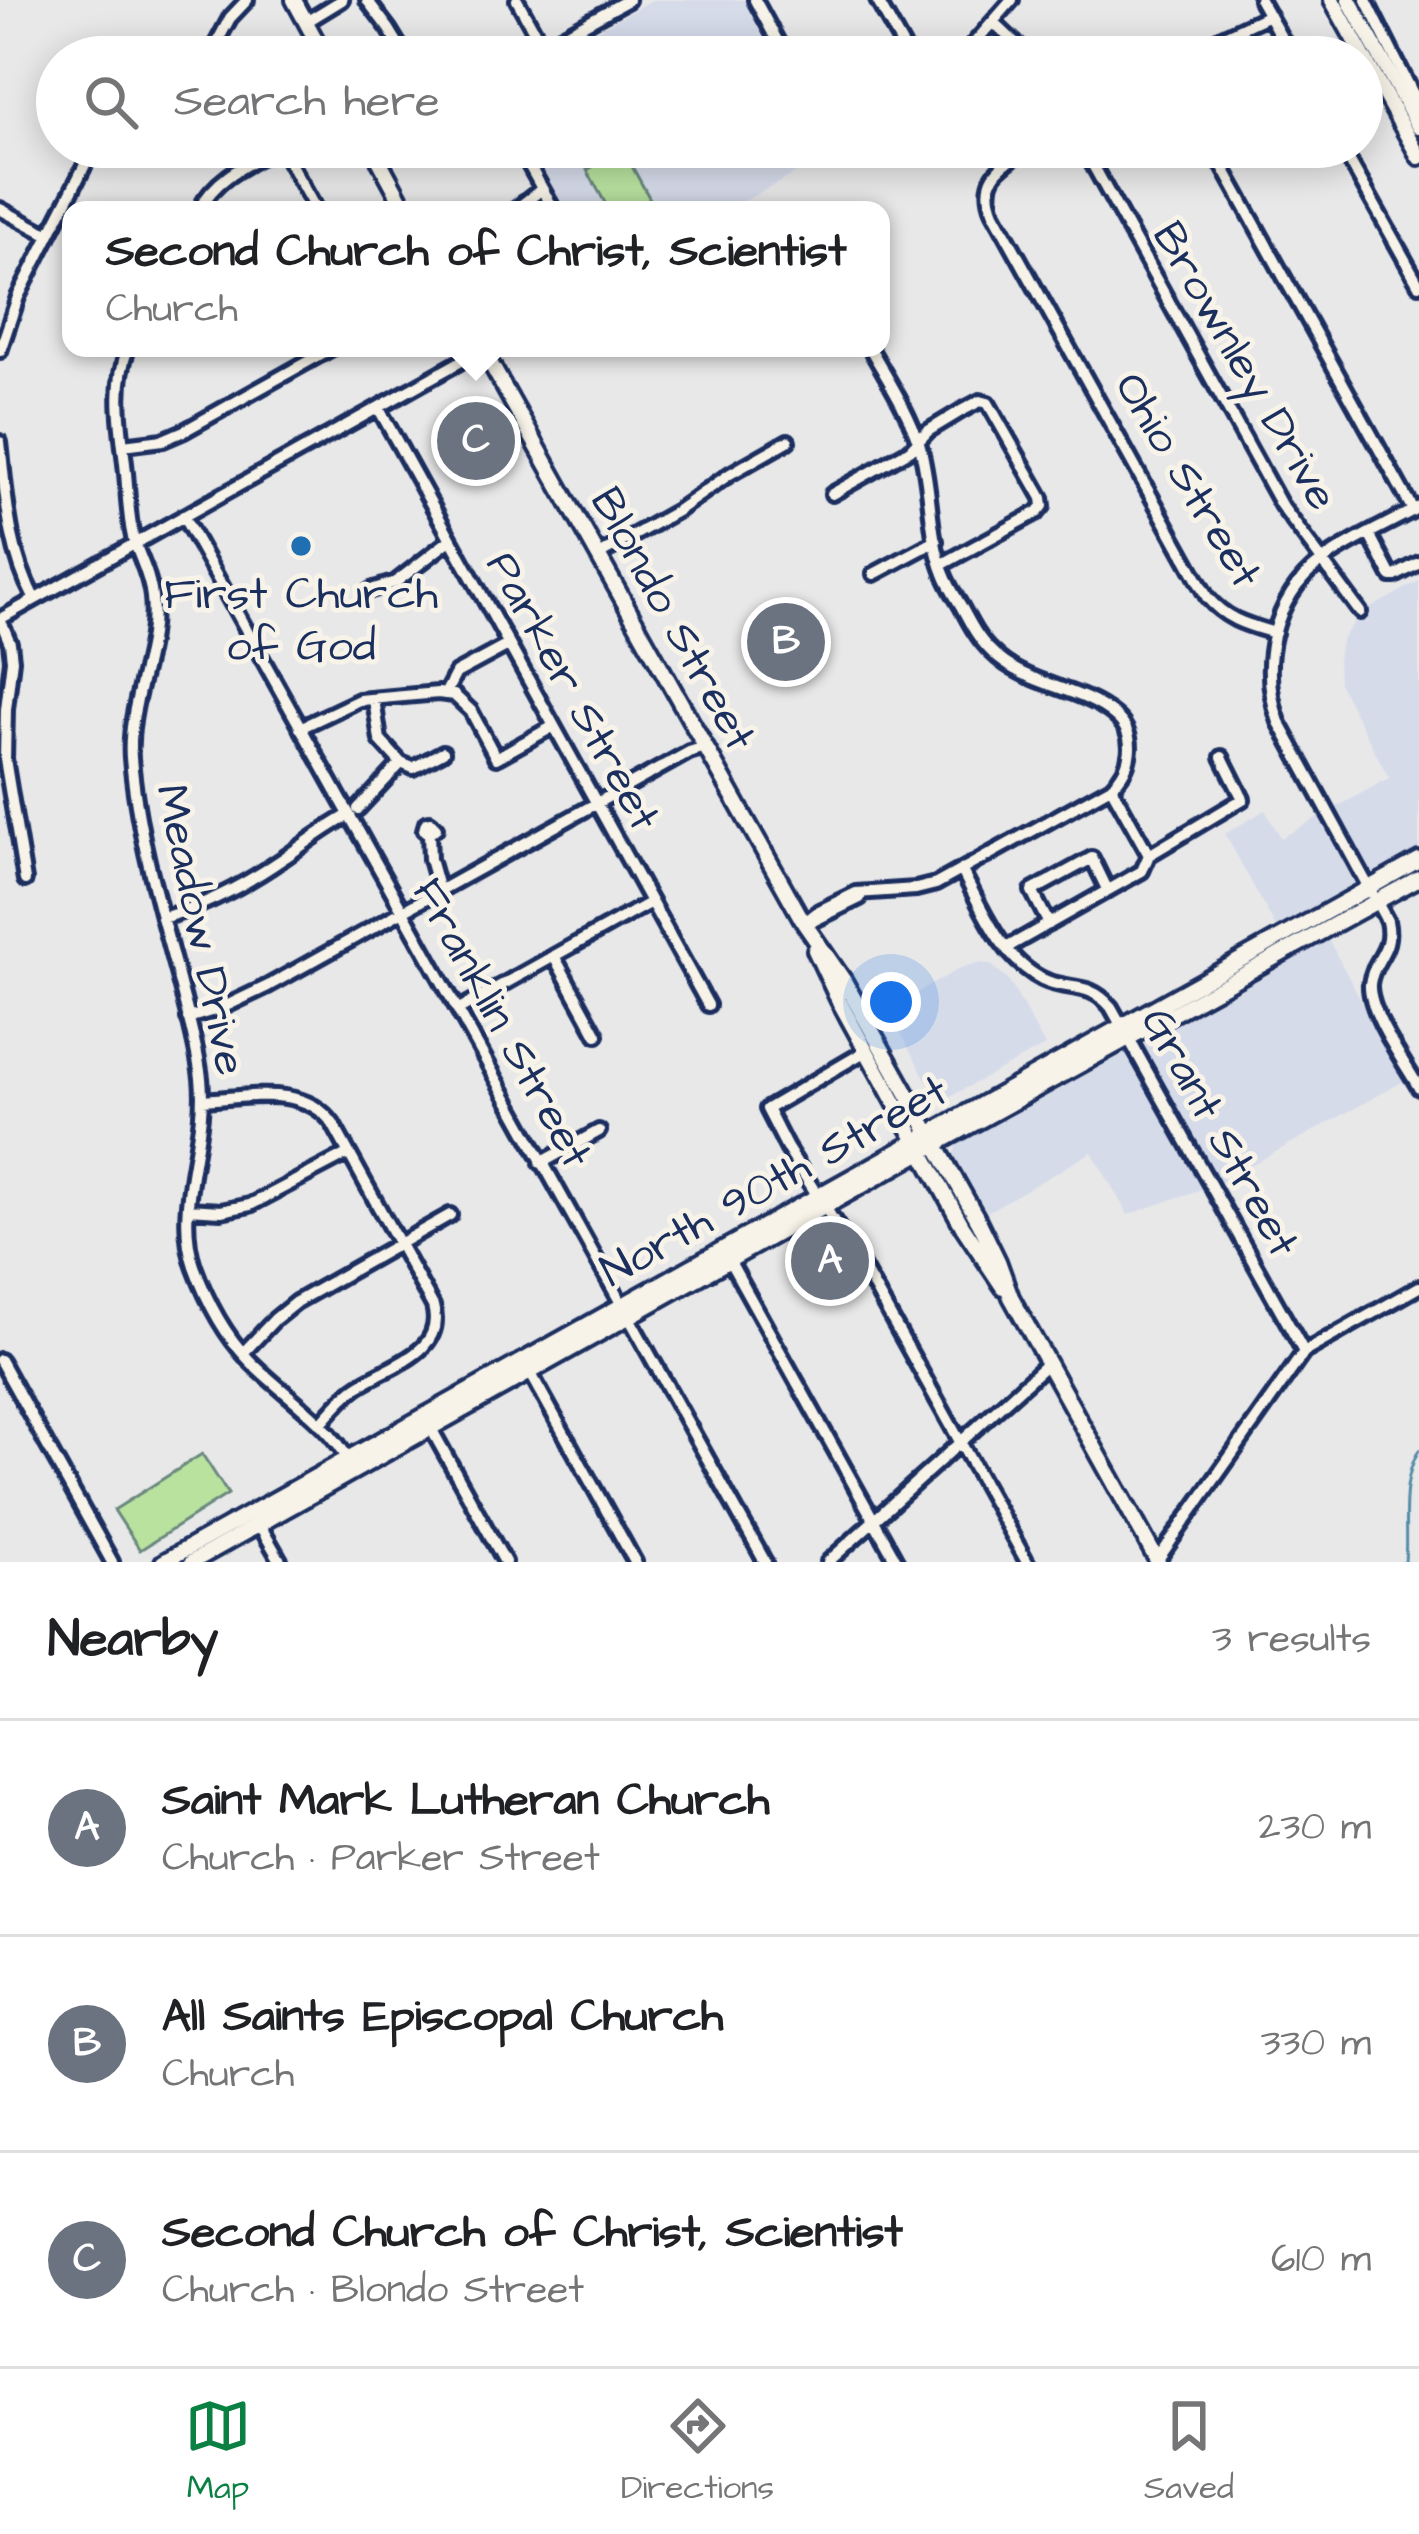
<!DOCTYPE html>
<html lang="en">
<head>
<meta charset="utf-8">
<style>
	:root { --surface:#fff; --page:#f2f2f2; --text:#202124; --muted:#757577; --line:#e0e0e0; --accent:#0b8043 }
	body { margin:0; font-family:"Architects Daughter",sans-serif; background:var(--page); color:var(--text) }
	.you { position:absolute; left:891px; top:1002px; width:42px; height:42px; margin:-30px; border:9px solid #fff; border-radius:50%; background:#1a73e8; box-shadow:0 0 0 18px #1a73e833 }
	.badge { display:grid; place-items:center; width:78px; height:78px; border-radius:50%; background:var(--accent); color:#fff; font-size:39px; font-weight:700 }
	.pin { position:absolute; translate:-50% -50%; border:6px solid #fff; box-shadow:0 3px 12px #0006 }
	.popup { position:absolute; left:62px; top:201px; width:828px; height:156px; box-sizing:border-box; display:grid; place-content:center; border-radius:24px; background:var(--surface); filter:drop-shadow(0 3px 9px #0005); font-size:39px; white-space:nowrap; color:var(--muted) }
	.popup b { font-size:45px; color:var(--text) }
	.popup::after { content:''; position:absolute; left:50%; top:100%; margin-left:-24px; border:24px solid transparent; border-top-color:var(--surface) }
	.list { margin:0; padding:0; list-style:none }
	h2 { display:flex; justify-content:space-between; align-items:center; height:156px; margin:0; padding:0 48px; font-size:51px }
	h2 small { font-size:39px; font-weight:400; color:var(--muted) }
	.list li { display:grid; grid-template-columns:78px 1fr auto; gap:36px; align-items:center; box-sizing:border-box; height:216px; padding:0 48px; border-top:3px solid var(--line) }
	.list b { display:block; font-size:45px; white-space:nowrap }
	.list p { margin:0; font-size:39px; white-space:nowrap; color:var(--muted) }
	.list em { font-size:39px; font-style:normal; color:var(--muted) }
	.icon { flex:none; width:66px; height:66px; fill:none; stroke:currentColor; stroke-width:2; stroke-linecap:round; stroke-linejoin:round }
	.map { position:relative; flex:none; width:1419px; height:1562px; overflow:hidden }
	.search { position:absolute; background:var(--surface); box-shadow:0 6px 30px #0003; left:36px; right:36px; top:36px; height:132px; display:flex; align-items:center; gap:30px; box-sizing:border-box; padding:0 42px; border-radius:66px; color:var(--muted); font-size:45px }
	.sheet { height:804px; background:var(--surface) }
	nav { display:flex; justify-content:space-around; align-items:center; box-sizing:border-box; height:168px; border-top:3px solid var(--line); background:var(--surface); font-size:33px; color:var(--muted) }
	nav a { display:grid; justify-items:center; gap:6px }
	nav .on { color:var(--accent) }
	.map>svg:first-child { display:block }
	.built { fill:#d6dbea }
	.park { fill:#b9e29f; stroke:#6a887e; stroke-width:3 }
	.lines { fill:none; stroke-linecap:round; stroke-linejoin:round }
	.stream { stroke:#558da7; stroke-width:3 }
	.minor-casing { stroke:#1b2f5e; stroke-width:20 }
	.major-casing { stroke:#1b2f5e; stroke-width:22 }
	.minor { stroke:#f7f3e8; stroke-width:10 }
	.major { stroke:#f7f3e8; stroke-width:14 }
	.poi-dot { fill:#1f6fb2; stroke:#f7f3e8; stroke-width:4.5 }
	.labels { text-anchor:middle; stroke-width:10; stroke-linejoin:round; paint-order:stroke }
	.street-label { font-size:45px; fill:#1b2f5e; stroke:#f7f3e8 }
	.poi-label { font-size:45px; fill:#1b2f5e; stroke:#f7f3e8 }
</style>
</head>
<body>
<div class="map">
<svg width="1419" height="1562" viewBox="0 0 1419 1562">
	<rect width="100%" height="100%" fill="#e8e8e9"/>
	<filter id="ink" filterUnits="userSpaceOnUse"><feTurbulence type="fractalNoise" baseFrequency=".00833" numOctaves="2"/><feDisplacementMap in="SourceGraphic" scale="24" xChannelSelector="R" yChannelSelector="G"/><feConvolveMatrix kernelMatrix="1 2 1 2 8 2 1 2 1" color-interpolation-filters="sRGB"/></filter>
	<g filter="url(#ink)">
		<path class="built" d="M652,0h93l32,57h-228z
			M524,147h303l4,7 -103,56h-169z
			M1419,581v271l-140,81 -54,-99 40,-24 16,28 108,-60 -50,-95 -1,-23 3,-19 11,-16 17,-16z
			M1327,937l77,144 -183,101 -93,33 -36,-63 -110,63 -30,-55 5,-15 15,-12z
			M979,963l11,1 18,15 37,67 -100,53 -12,-7 -46,-83 76,-42z"/>
		<path class="park" d="M623,150l33,60h-47l-22,-40z
			M202,1454l26,40 -88,56 -26,-40z"/>
		<g class="lines">
			<path class="stream" d="M1405,1562c3,-37 -6,-78 14,-112"/>
			<g class="minor-casing">
				<path id="minor" d="M367,0l22,29 17,28
					M517,0l26,47
					M755,0l31,57
					M877,0l32,57
					M1260,0l32,57
					M1366,0l53,106
					M306,22l36,-22
					M993,22l37,35
					M209,57l21,-39 17,-18
					M524,57l104,-57
					M962,57l50,-57
					M1179,57l90,-42
					M281,147l35,63
					M519,147l35,63
					M1029,147c-27,19 -50,29 -35,66l213,384c19,23 41,28 68,36
					M1083,147l198,358 79,107
					M1212,147l201,363
					M1342,147l77,138
					M0,209l49,26
					M199,210c17,-33 49,-46 80,-63
					M515,210l27,-21
					M128,348c-16,41 -6,83 -2,125 2,21 2,43 7,64 6,20 17,38 19,60 6,54 -25,106 -21,161 6,74 29,151 48,222 8,32 18,65 22,98 7,63 -28,127 -7,188 12,33 31,69 55,94 33,34 78,60 101,102
					M0,351l18,-54 76,-150
					M379,409l329,596
					M0,442c6,54 8,107 34,156
					M123,445l40,-5 21,-9 148,-83
					M832,494l78,-44 18,-19 33,-20 19,-10 8,2 54,95 1,8 -5,6 -97,53
					M1419,507c-32,18 -68,33 -98,55 -49,37 -62,104 -42,160l108,199c7,31 -14,37 -17,63 -2,28 35,79 49,104
					M183,516l582,1046
					M1369,534l22,42h4l24,-13
					M599,555l78,-44 53,-37 58,-33
					M874,574l62,-33
					M371,590l25,-8 54,-42
					M0,619l483,-270
					M0,619l10,24 2,17 -6,49 -1,50 20,121
					M445,694l11,-21 52,-28
					M374,699l6,41 21,23
					M300,728l59,-28 79,-7 16,2 17,16 25,47 58,-32
					M401,763l12,5 30,-16
					M1111,787l38,68 94,-56 -21,-42
					M358,809l43,-46
					M429,834l7,-6 -6,-6 -4,1 -2,7 5,4 1,25 9,32
					M962,871c20,38 39,87 80,108 26,13 46,1 69,28l193,345
					M162,918c43,-12 86,-35 122,-60 22,-15 41,-30 65,-43
					M813,921l47,-23
					M804,923l15,-12 37,-18 60,-4 20,-5 175,-97c21,-19 28,-52 3,-72 -35,-29 -89,-29 -122,-63 -14,-13 -22,-29 -31,-46 -6,-10 -13,-21 -17,-32 -16,-40 -12,-86 -24,-127 -11,-35 -32,-67 -50,-99
					M1049,924l-17,-33 60,-33 15,31
					M1006,948l136,-77 7,-16
					M554,956l43,79
					M459,1009l192,-107
					M188,1018l36,-11 44,-21 421,-234 16,-5
					M866,1051l-99,58 20,39 72,112 168,302
					M202,1100c44,-2 102,-17 131,24l100,182c14,49 -49,60 -79,83 -13,10 -23,23 -34,35
					M541,1163l58,-32
					M188,1209l33,2 29,-6 99,-52
					M729,1260l168,302
					M243,1353l32,-34 21,-17 154,-87
					M0,1360l112,202
					M530,1372l105,190
					M428,1423l77,139
					M259,1524l22,38
					M828,1562l220,-199
					M1156,1562l148,-210 115,-65"/>
			</g>
			<g class="major-casing">
				<path id="major" d="M294,0l31,57
					M1332,0l87,157
					M1349,0l70,127
					M372,147l34,63
					M482,348l322,575 40,58 135,241 19,39 13,36 147,265
					M815,950l24,51 124,226 40,60
					M163,1562l1256,-702
					M192,1562l730,-410 497,-274"/>
			</g>
			<use href="#minor" class="minor"/>
			<use href="#major" class="major"/>
		</g>
	</g>
	<circle class="poi-dot" cx="301" cy="546" r="12"/>
	<g class="labels">
		<g class="street-label">
			<text transform="translate(1247 365) rotate(60)" y="16">Brownley Drive</text>
			<text transform="translate(1190 479) rotate(59)" y="16">Ohio Street</text>
			<text transform="translate(675 618) rotate(61)" y="16">Blondo Street</text>
			<text transform="translate(575 690) rotate(61)" y="16">Parker Street</text>
			<text transform="translate(203 929) rotate(78)" y="16">Meadow Drive</text>
			<text transform="translate(504 1022) rotate(61)" y="16">Franklin Street</text>
			<text transform="translate(1222 1131) rotate(61)" y="16">Grant Street</text>
			<text transform="translate(773 1179) rotate(-29)" y="16">North 90th Street</text>
		</g>
		<g class="poi-label">
			<text x="301" y="608">First Church<tspan x="301" dy="52">of God</tspan></text>
		</g>
	</g>
</svg>
<div class="you"></div>
<div class="pin badge" style="left:830px;top:1261px;background:#6b7280">A</div>
<div class="pin badge" style="left:786px;top:642px;background:#6b7280">B</div>
<div class="pin badge" style="left:476px;top:441px;background:#6b7280">C</div>
<div class="popup"><b>Second Church of Christ, Scientist</b>Church</div>
<div class="search"><svg class="icon" aria-label="search" viewBox="0 0 24 24"><circle cx="10" cy="10" r="6"/><path d="M15 15l6 6"/></svg>Search here</div>
</div>
<section class="sheet">
<h2>Nearby<small>3 results</small></h2>
<ul class="list">
<li><span class="badge" style="background:#6b7280">A</span><div><b>Saint Mark Lutheran Church</b><p>Church · Parker Street</p></div><em>230 m</em></li>
<li><span class="badge" style="background:#6b7280">B</span><div><b>All Saints Episcopal Church</b><p>Church</p></div><em>330 m</em></li>
<li><span class="badge" style="background:#6b7280">C</span><div><b>Second Church of Christ, Scientist</b><p>Church · Blondo Street</p></div><em>610 m</em></li>
</ul>
</section>
<nav>
<a class="on"><svg class="icon" aria-label="map" viewBox="0 0 24 24"><path d="M3 6l6-2 6 2 6-2v14l-6 2-6-2-6 2zM9 4v14M15 6v14"/></svg>Map</a>
<a><svg class="icon" aria-label="directions" viewBox="0 0 24 24"><path d="M12 3l9 9-9 9-9-9zM9 14v-3h6M13 9l2 2-2 2"/></svg>Directions</a>
<a><svg class="icon" aria-label="saved" viewBox="0 0 24 24"><path d="M7 4h10v16l-5-4-5 4z"/></svg>Saved</a>
</nav>
</body>
</html>
